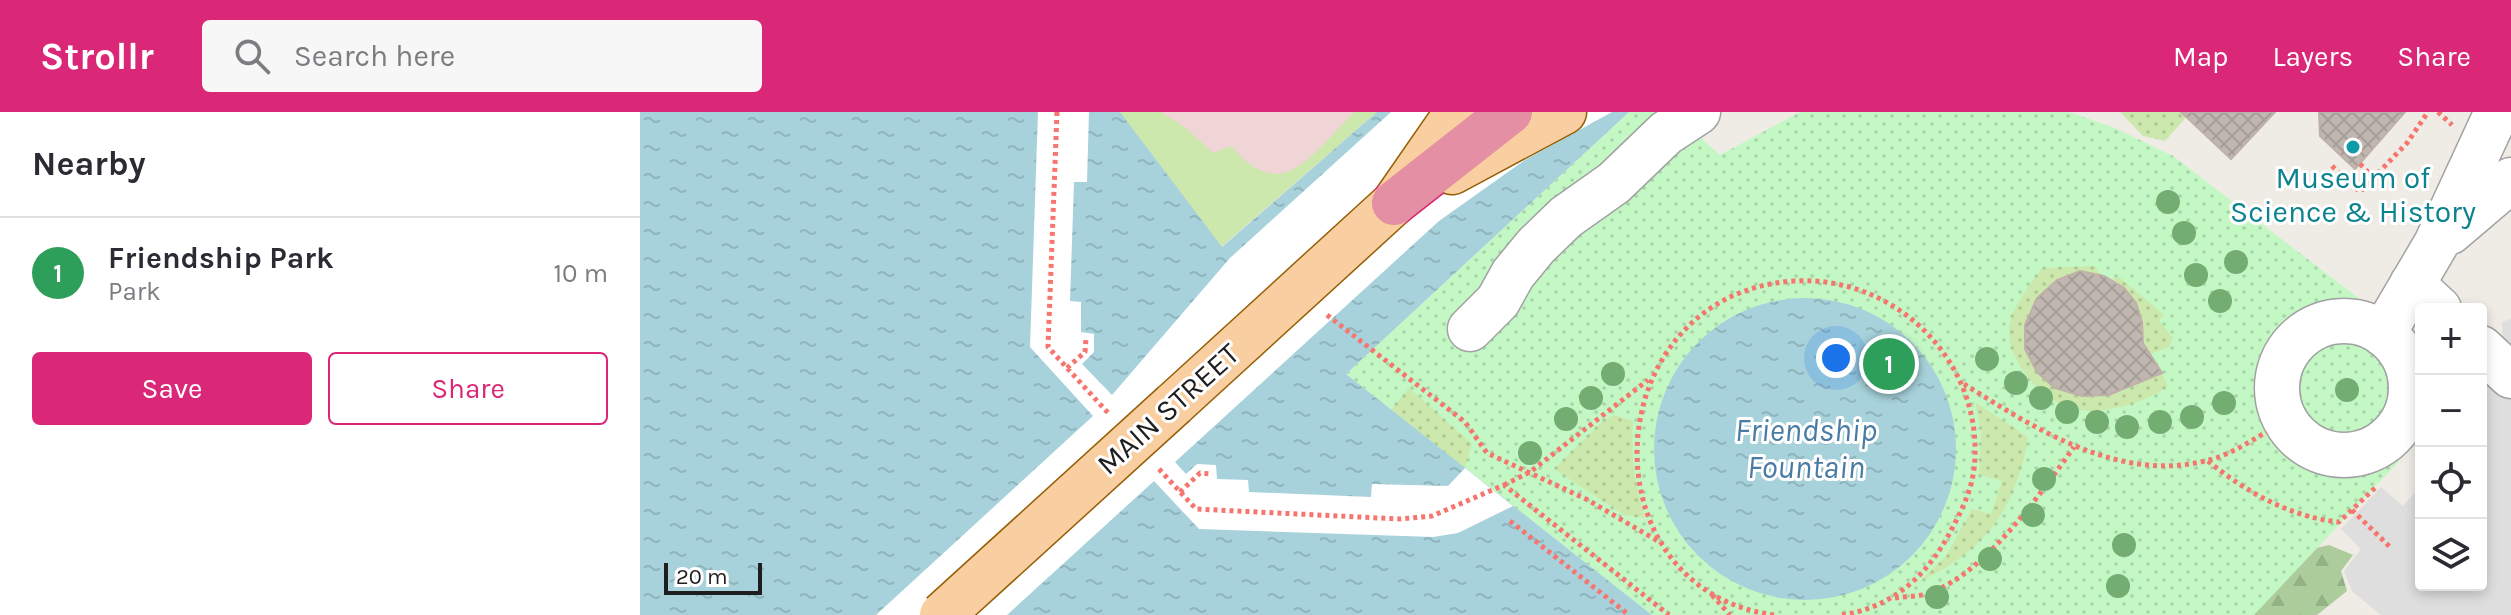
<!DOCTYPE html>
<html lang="en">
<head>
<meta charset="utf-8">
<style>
	:root { --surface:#fff; --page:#f7f7f7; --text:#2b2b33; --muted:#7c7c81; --line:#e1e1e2; --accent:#db2777 }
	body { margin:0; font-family:Karla,sans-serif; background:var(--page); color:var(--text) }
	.controls { position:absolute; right:24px; bottom:24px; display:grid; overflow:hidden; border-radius:8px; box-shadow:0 4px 12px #0003 }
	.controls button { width:72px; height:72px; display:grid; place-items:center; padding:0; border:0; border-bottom:2px solid var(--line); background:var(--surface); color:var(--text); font:40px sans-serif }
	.scale { position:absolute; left:24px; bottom:20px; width:98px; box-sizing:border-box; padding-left:8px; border:4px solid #1e1e1e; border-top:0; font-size:22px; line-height:28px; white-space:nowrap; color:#1e1e1e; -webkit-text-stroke:6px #fff; paint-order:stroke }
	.you { position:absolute; left:1196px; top:246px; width:28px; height:28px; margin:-20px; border:6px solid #fff; border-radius:50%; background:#1a73e8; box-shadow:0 0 0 12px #1a73e833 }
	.badge { display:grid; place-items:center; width:52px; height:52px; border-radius:50%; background:var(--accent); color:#fff; font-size:26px; font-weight:700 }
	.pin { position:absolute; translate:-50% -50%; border:4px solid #fff; box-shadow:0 2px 8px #0006 }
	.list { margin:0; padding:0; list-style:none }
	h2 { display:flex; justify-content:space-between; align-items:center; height:104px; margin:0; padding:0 32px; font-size:34px }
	h2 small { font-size:26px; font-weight:400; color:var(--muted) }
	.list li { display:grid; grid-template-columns:52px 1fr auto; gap:24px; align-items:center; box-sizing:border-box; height:112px; padding:0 32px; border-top:2px solid var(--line) }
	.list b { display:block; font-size:30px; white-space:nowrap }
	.list p { margin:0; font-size:26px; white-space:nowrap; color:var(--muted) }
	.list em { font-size:26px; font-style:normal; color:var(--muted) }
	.actions { display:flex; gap:16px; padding:24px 32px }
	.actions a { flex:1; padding:18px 0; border:2px solid var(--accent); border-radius:8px; text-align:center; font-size:28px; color:var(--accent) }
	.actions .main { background:var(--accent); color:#fff }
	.icon { flex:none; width:44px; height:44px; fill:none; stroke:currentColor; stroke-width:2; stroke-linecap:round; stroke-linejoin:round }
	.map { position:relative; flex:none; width:1871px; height:503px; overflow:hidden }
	header { display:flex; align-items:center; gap:48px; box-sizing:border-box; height:112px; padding:0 40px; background:var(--accent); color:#fff }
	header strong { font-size:38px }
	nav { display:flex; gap:44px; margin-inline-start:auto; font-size:28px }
	.search { width:560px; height:72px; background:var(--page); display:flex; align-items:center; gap:20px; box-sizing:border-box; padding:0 28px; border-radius:8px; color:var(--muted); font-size:30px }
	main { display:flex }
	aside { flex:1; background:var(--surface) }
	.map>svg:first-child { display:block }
	.commercial { fill:#efd5d5 }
	.grass { fill:#cce8ac }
	.forest { fill:url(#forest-firs) }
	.park { fill:url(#park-dots) }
	.garden { fill:url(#garden-dots) }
	.parking { fill:#dedede }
	.water { fill:url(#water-ripples) }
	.pier { fill:#fff }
	.building { fill:url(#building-cross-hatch); stroke:#c0b1a8; stroke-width:2 }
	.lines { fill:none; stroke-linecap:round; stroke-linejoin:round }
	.minor-casing { stroke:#a2a2a2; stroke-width:47 }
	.major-casing { stroke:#945e05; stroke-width:47 }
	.highway-casing { stroke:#d6296d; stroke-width:47 }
	.path { stroke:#f6766f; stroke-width:5; stroke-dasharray:4 4; stroke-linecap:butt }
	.minor { stroke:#fff; stroke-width:44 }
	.major { stroke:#f9cea0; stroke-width:44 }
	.highway { stroke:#e48fa3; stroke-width:44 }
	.major-bridge-casing { stroke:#945e05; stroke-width:47; stroke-linecap:butt }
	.major-bridge { stroke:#f9cea0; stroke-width:44 }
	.tree { fill:#74ad71 }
	.culture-dot { fill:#0f9aa8; stroke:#fff; stroke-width:3 }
	.labels { text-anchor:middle; stroke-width:6; stroke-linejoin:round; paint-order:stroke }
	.culture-label { font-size:30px; fill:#0d838f; stroke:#fff }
	.street-label { font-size:30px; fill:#1e1e1e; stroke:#fff }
	.water-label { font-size:32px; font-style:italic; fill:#4a7ba3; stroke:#fff }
</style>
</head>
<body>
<header>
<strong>Strollr</strong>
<div class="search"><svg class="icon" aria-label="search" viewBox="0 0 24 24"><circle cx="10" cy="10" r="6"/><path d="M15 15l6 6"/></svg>Search here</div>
<nav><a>Map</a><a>Layers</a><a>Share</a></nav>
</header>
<main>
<aside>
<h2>Nearby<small></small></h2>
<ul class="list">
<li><span class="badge" style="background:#2e9e5b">1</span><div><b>Friendship Park</b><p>Park</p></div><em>10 m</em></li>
</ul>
<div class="actions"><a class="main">Save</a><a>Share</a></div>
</aside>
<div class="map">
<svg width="1871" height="503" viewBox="0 0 1871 503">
	<defs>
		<pattern id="forest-firs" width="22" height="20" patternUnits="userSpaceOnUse" patternTransform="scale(2)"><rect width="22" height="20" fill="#accd9b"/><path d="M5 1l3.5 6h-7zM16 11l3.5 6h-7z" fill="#94b085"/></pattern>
		<pattern id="park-dots" width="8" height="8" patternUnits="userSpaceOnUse" patternTransform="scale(2)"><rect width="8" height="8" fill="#c3f8c5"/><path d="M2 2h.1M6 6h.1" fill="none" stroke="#a7d4a9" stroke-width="1.8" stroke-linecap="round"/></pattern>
		<pattern id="garden-dots" width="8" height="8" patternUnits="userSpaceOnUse" patternTransform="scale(2)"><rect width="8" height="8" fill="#cce8ac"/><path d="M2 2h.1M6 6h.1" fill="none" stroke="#afc794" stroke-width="1.8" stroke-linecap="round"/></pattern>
		<pattern id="water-ripples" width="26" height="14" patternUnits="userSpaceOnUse" patternTransform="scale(2)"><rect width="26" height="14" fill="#a7d2db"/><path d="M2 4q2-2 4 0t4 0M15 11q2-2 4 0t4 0" fill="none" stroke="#8fb4bc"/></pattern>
		<pattern id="building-cross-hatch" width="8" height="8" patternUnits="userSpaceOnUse" patternTransform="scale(2)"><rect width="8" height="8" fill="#c0b7b1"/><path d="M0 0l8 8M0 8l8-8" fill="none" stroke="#a59d98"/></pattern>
	</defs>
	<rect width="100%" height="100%" fill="#efebe5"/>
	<path class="commercial" d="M480,0h257l-156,135z"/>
	<path class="grass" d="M480,0h40l26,16 27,25 18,-7c53,62 80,7 124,-34h22l-156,135z"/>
	<path class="forest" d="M1689,433l24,10 -12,16 6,20 -30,24h-162l135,-61z"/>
	<path class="park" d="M989,0h42l49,43 80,-43h269l46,16 58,28 188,144 60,53v85l-167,177h-602l-306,-241z"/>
	<path class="garden" d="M1480,0h71l-26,29 -22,-5z
		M1455,154l6,9c-77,-14 -108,95 -32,117 13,4 29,6 42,3 18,-5 35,-15 51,-22l6,13c-20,16 -63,28 -88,24 -34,-5 -69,-42 -71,-77 -1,-23 21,-47 33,-65z
		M1479,165l45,38 -5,6 14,17 -4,9 -18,7c-19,-29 0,-49 -40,-74z
		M769,276l63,56 -7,24 -74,-58z
		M1335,290l53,35c-11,71 -44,115 -109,145l27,-26 26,-47 19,5 11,-33 -23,-6 2,-44z
		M974,303l19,6c-2,36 1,63 12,97l-21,-3 -70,-46 51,-50z"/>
	<path class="parking" d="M1871,207v296h-130l-29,-24 -8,-20 17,-22 -20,-20 40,-42 22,19 18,-20v99h60v-206l22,-27 -1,-30z"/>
	<path class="water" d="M0,0h480l102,135 155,-135h252l-283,262 306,241h-1012z
		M1014 337a151 151 0 1 1 302 0a151 151 0 1 1-302 0Z"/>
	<path class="pier" d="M398,0h51l-2,70h-13l-4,119 11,1v30l13,2v18l-12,12 30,31 118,-137 161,-146h221l-87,48 -86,61 -264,241 11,12 11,-10 19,1 1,14 31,1 1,12 122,5 1,-13 76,2 17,-18 48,38 -55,27 -25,4 -234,-8 -45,-48 -147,134h-131l217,-199 -63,-69z"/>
	<path class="building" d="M1541,0h94l-44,47z
		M1679,0h86l-50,57 -35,-33z
		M1440,159l24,5 20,12 12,15 6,19 1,21 19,30 -53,22 -27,1 -27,-8 -18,-16 -12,-23v-24l12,-27 20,-18z"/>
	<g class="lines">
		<g class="minor-casing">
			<path id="minor" d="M1810,120l61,-52
				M1772,172l27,25
				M1637 276a67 67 0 1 1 134 0a67 67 0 1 1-134 0Z
				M830,217l28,-28 15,-27 23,-28 30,-29 48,-34 52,-50 32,-21
				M1743,222l53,-90 61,-132
				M1841,236l30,28"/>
		</g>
		<g class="major-casing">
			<path id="major" d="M812,60l112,-60
				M534,292l220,-201 63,-91"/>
		</g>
		<g class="highway-casing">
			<path id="highway" d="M754,91l116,-91"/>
		</g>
		<path class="path" d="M417,0l-9,235 61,67
			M1798,0l14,13
			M1720,52l14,14
			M1692,54l28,26 47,-49 21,-31
			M687,203l138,107 22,31 99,46 77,45
			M427,256l18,-16 1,-14
			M1324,272c72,45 156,100 245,76 27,-7 52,-26 76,-39
			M1568,349c38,31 82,56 131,61l38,-36
			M519,357l37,40 204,10 32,-3 72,-31 165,130
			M864,373l26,-13 118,-92
			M540,380l20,-19 12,1
			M1712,398l39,38
			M870,409l119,94
			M1072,483l18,20
			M1255,486c12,-2 26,-1 37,-6 55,-21 109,-99 142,-145
			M1134,503c-192,-26 -179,-321 20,-334 104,-6 192,84 180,188 -3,24 -15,47 -26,67 -24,43 -58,72 -107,79"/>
		<use href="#minor" class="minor"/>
		<use href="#major" class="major"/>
		<use href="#highway" class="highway"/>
		<g class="major-bridge-casing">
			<path id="major-bridge" d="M302,503l232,-211"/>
		</g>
		<use href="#major-bridge" class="major-bridge"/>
	</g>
	<g class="tree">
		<circle cx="1528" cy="90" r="12"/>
		<circle cx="1544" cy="121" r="12"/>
		<circle cx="1596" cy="150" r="12"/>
		<circle cx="1556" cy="163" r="12"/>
		<circle cx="1580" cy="189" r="12"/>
		<circle cx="1347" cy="247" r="12"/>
		<circle cx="973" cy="262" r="12"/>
		<circle cx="1376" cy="271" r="12"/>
		<circle cx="1707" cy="278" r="12"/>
		<circle cx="951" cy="286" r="12"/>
		<circle cx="1401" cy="286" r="12"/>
		<circle cx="1584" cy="291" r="12"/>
		<circle cx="1427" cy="300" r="12"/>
		<circle cx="1552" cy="305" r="12"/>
		<circle cx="926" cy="307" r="12"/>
		<circle cx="1457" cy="310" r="12"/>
		<circle cx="1520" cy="310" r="12"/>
		<circle cx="1487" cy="315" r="12"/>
		<circle cx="890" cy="341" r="12"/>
		<circle cx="1404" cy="367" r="12"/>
		<circle cx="1393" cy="403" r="12"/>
		<circle cx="1484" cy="433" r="12"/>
		<circle cx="1350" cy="447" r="12"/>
		<circle cx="1478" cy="474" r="12"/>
		<circle cx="1297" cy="485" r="12"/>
	</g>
	<circle class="culture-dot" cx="1713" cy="35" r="8"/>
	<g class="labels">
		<g class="culture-label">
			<text x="1713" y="76">Museum of<tspan x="1713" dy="34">Science &amp; History</tspan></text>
		</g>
		<g class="street-label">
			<text transform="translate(528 297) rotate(-42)" y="10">MAIN STREET</text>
		</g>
		<g class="water-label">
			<text x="1166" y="329">Friendship<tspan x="1166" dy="37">Fountain</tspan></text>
		</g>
	</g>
</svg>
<div class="controls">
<button>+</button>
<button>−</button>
<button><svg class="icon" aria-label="locate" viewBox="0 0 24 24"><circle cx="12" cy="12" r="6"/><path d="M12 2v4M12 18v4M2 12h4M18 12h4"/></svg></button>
<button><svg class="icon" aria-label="layers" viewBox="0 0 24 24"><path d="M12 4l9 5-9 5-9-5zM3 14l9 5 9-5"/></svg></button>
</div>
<div class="scale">20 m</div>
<div class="you"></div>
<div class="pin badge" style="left:1249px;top:252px;background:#2e9e5b">1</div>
</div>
</main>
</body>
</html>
